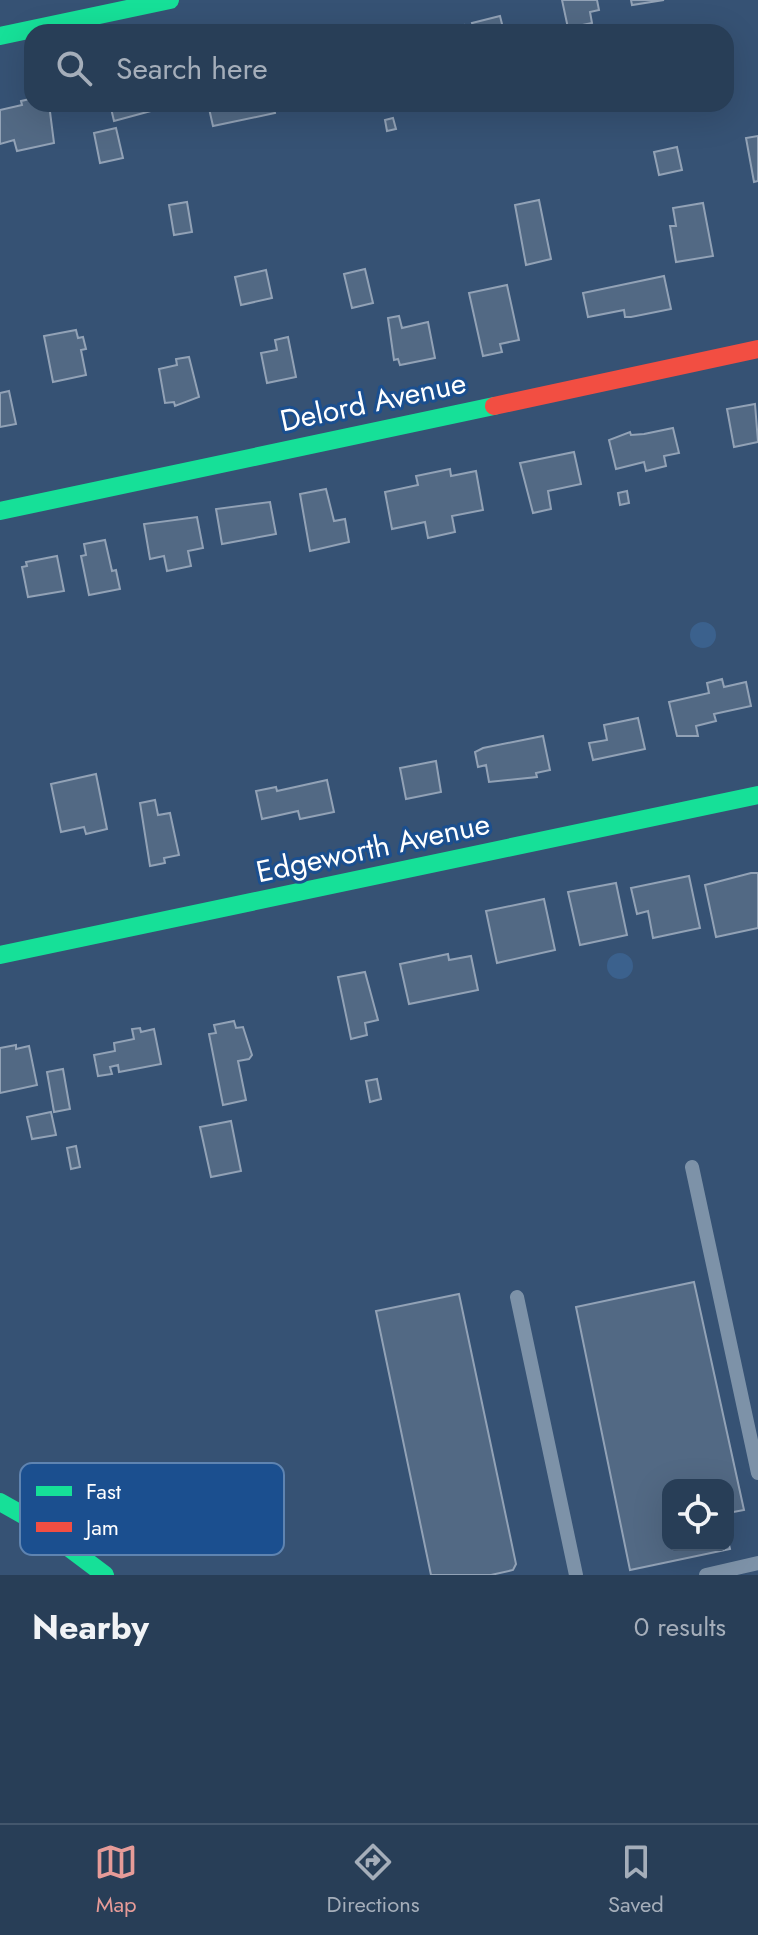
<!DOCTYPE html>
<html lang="en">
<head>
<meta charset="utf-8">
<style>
	:root { --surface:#283e57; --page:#344961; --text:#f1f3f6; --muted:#a5aeba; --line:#44576d; --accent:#e69b98 }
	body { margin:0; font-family:Jost,sans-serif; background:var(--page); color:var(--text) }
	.controls { position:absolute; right:24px; bottom:24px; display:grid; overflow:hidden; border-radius:16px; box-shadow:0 8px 32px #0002 }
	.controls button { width:72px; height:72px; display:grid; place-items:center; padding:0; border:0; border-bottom:2px solid var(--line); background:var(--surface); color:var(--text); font:40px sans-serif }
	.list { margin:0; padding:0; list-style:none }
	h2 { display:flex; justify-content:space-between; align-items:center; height:104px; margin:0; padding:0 32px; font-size:34px }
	h2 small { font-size:26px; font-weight:400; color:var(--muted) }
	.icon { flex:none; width:44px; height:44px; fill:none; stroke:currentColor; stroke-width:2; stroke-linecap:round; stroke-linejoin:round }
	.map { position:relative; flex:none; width:758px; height:1575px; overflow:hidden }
	.search { position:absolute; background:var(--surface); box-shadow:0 8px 32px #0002; left:24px; right:24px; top:24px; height:88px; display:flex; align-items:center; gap:20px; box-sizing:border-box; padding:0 28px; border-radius:24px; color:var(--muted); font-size:30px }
	.sheet { height:248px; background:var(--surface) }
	nav { display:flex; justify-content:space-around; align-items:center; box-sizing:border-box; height:112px; border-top:2px solid var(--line); background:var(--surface); font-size:22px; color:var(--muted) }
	nav a { display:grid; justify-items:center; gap:4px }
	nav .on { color:var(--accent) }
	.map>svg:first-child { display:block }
	.water { fill:#3b618d }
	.building { fill:#526984; stroke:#92a2b6; stroke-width:2 }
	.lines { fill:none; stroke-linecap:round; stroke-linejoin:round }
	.lane { stroke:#7d92a8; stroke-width:14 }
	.fast { stroke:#16e098; stroke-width:18 }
	.jam { stroke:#f24e42; stroke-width:18 }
	.labels { text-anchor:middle; stroke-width:6; stroke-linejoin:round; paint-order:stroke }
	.street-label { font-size:30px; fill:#fff; stroke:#1b4f8f }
	.key { fill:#1b4f8f; stroke:#5f84b1; stroke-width:2 }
	.key-label { font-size:22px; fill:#fff }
</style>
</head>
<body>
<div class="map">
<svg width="758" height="1575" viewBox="0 0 758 1575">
	<rect width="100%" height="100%" fill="#365274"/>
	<path class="water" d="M690 635a13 13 0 1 1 26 0a13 13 0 1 1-26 0Z
		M607 966a13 13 0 1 1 26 0a13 13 0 1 1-26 0Z"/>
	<path class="building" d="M562,0h35l2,10 -9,2 2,11 -24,5z
		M631,0h33l-32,5z
		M500,16l4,16h-38l8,-2 -2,-7z
		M464,25l2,7h-19l-1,-2z
		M30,99l2,5h17l5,39 -37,8 -3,-11 -14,4v-34l22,-5 -1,-4z
		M110,104h40l1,7 -37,10z
		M208,104h65l2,9 -62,13z
		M393,118l3,11 -9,2 -2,-11z
		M116,128l7,30 -23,5 -6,-30z
		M758,136v45l-4,1 -8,-44z
		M677,147l5,23 -23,5 -5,-23z
		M539,200l12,59 -25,6 -11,-60z
		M187,202l5,30 -18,3 -5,-30z
		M703,203l10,53 -37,6 -6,-36h6l-3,-18z
		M365,269l8,34 -21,5 -8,-34z
		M266,270l6,28 -31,7 -6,-28z
		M664,276l7,33 -40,8h-6l-1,-7 -36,7 -5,-24z
		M507,285l12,55 -19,4 2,8 -19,4 -14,-63z
		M399,316l3,12 26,-6 7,36 -35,7 -2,-6 -4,1 -6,-42z
		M76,330l2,8 5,-1 3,12 -5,1 5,25 -33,7 -9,-46z
		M288,337l8,40 -29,6 -6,-30 16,-3 -2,-10z
		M189,357l10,40 -24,9 -1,-4 -9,1 -6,-34 18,-4 -1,-6z
		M9,391l7,33 -16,3v-34z
		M755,404l3,38 -24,5 -7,-38z
		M673,428l6,25 -15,3 2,10 -20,5 -2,-9 -28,7 -7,-29 21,-8 1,3 13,-1z
		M574,452l7,32 -33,7 3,18 -18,4 -13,-50z
		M450,469l1,7 25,-5 7,39 -31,6 3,16 -27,6 -3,-16 -33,7 -7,-37 33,-7 -2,-9z
		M326,489l8,32 11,-2 4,23 -39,9 -10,-57z
		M627,491l2,12 -9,2 -2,-12z
		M270,502l6,32 -54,10 -6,-35z
		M197,517l6,31 -15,3 3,15 -24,5 -3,-15 -14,3 -6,-35z
		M105,540l7,31 4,-1 4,19 -31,6 -8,-39 5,-1 -2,-11z
		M57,556l7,35 -36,6 -6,-30 5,-1 -1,-4z
		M722,679l2,8 22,-5 5,24 -37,8 2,7 -20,5 2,10h-21l-8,-34 40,-9 -2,-10z
		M638,718l7,31 -52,11 -4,-17 18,-3 -3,-15z
		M543,736l7,34 -14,3 1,4 -48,5 -3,-17 -8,2 -3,-15 8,-4z
		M436,761l5,31 -35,7 -6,-31z
		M96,774l11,55 -21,5 -2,-7 -23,5 -10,-48z
		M327,780l7,32 -34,7 -2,-8 -36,8 -6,-28 20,-4 1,4z
		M155,800l3,15 12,-2 9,42 -15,3 1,5 -15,3 -10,-63z
		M751,873h7v55l-42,9 -11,-52z
		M689,876l11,52 -47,10 -5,-27 -11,3 -6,-26z
		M616,883l11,52 -47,10 -12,-53z
		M544,899l11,51 -58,13 -11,-52z
		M448,954l1,6 22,-4 7,34 -69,14 -9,-40z
		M365,972l13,48 -13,3 2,12 -16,4 -13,-62z
		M234,1021l2,7 7,-1 9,28 -3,4 -11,2 8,39 -23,5 -14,-71 7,-1 -2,-8z
		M140,1028l1,4 13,-3 7,35 -42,8 -1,-7 -8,2 2,7 -14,2 -4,-21 21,-4 -1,-8 20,-4 -2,-10z
		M16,1045v4l13,-3 8,39 -37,8v-45z
		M63,1069l7,40 -16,3 -7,-40z
		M377,1079l4,20 -11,3 -4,-21z
		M51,1112l5,23 -24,4 -5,-22z
		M231,1121l10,50 -30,6 -11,-50z
		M76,1146l4,21 -9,2 -4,-21z
		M694,1282l50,228 -16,3v-28h-60v60h60v-4l2,8 -100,21 -54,-263z
		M459,1294l57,270 -3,6 -22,5h-60l-55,-264z"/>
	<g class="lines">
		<path class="lane" d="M692,1167l66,306
			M517,1297l59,278
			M706,1575l52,-12"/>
		<path class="fast" d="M0,36l170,-36
			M0,511l494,-105
			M0,955l758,-160
			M0,1502l32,18 73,55"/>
		<path class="jam" d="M494,406l264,-57"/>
	</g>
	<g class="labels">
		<g class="street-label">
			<text transform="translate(373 402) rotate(-12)" y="10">Delord Avenue</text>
			<text transform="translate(373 848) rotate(-12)" y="10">Edgeworth Avenue</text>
		</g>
	</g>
	<rect x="20" y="1463" width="264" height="92" rx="12" class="key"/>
	<rect x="36" y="1486" width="36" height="10" fill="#16e098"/>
	<rect x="36" y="1522" width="36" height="10" fill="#f24e42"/>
	<g class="key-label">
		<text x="86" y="1499">Fast</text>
		<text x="86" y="1535">Jam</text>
	</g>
</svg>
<div class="controls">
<button><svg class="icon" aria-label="locate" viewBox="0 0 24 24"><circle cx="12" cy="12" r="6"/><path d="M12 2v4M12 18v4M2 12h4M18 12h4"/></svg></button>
</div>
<div class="search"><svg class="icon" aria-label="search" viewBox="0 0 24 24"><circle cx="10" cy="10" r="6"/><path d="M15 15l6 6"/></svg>Search here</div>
</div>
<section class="sheet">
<h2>Nearby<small>0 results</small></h2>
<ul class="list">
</ul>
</section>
<nav>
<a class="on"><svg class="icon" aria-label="map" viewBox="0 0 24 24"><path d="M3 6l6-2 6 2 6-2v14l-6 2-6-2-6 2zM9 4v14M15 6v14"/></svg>Map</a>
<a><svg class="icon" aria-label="directions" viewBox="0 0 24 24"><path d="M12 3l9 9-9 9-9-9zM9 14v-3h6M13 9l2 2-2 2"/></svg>Directions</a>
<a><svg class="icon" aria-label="saved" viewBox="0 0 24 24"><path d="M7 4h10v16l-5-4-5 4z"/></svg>Saved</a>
</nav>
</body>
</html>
